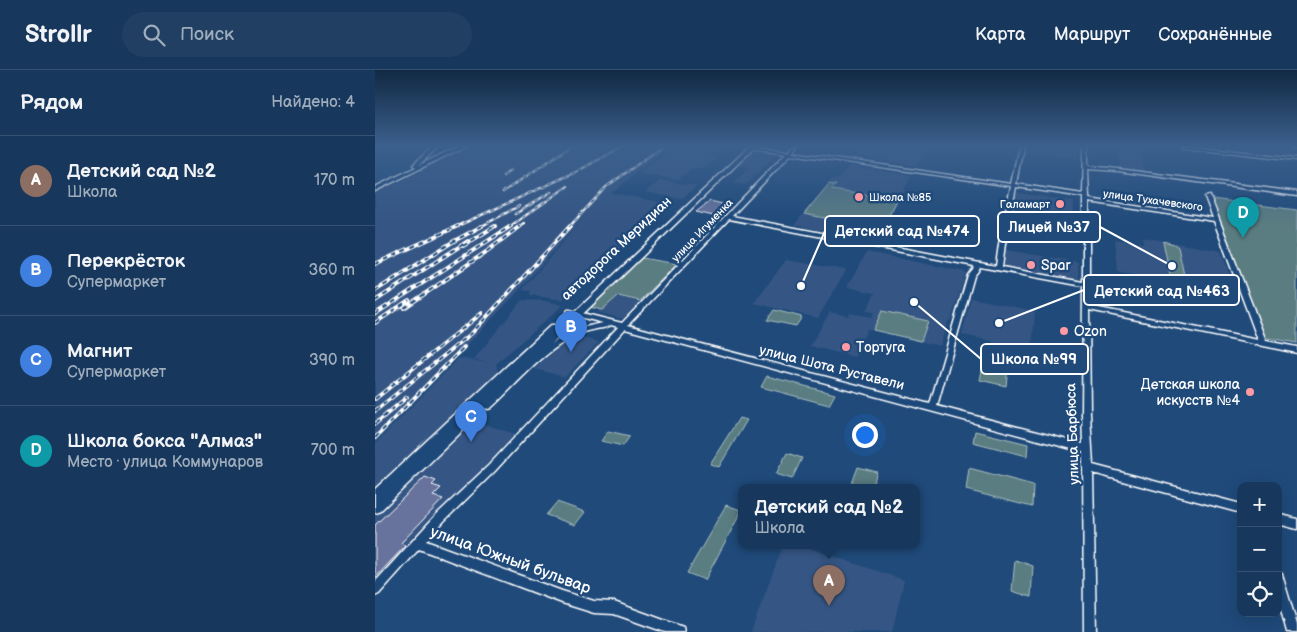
<!DOCTYPE html>
<html lang="ru">
<head>
<meta charset="utf-8">
<style>
	:root { --surface:#17385c; --page:#203f62; --text:#f1f3f6; --muted:#9eacbb; --line:#365272; --accent:#d6ab8b }
	body { margin:0; font-family:"Balsamiq Sans",sans-serif; background:var(--page); color:var(--text) }
	.controls { position:absolute; right:15px; bottom:15px; display:grid; overflow:hidden; border-radius:10px; box-shadow:0 5px 20px #0002 }
	.controls button { width:45px; height:45px; display:grid; place-items:center; padding:0; border:0; border-bottom:1px solid var(--line); background:var(--surface); color:var(--text); font:25px sans-serif }
	.you { position:absolute; left:489px; top:364px; width:18px; height:18px; margin:-12px; border:4px solid #fff; border-radius:50%; background:#1a73e8; box-shadow:0 0 0 8px #1a73e833 }
	.badge { display:grid; place-items:center; width:32px; height:32px; border-radius:50%; background:var(--accent); color:#fff; font-size:16px; font-weight:700 }
	.pin { position:absolute; translate:-50% -41px; filter:drop-shadow(0 1px 2px #0008) }
	.pin::after { content:''; position:absolute; top:26px; width:18px; height:15px; background:inherit; clip-path:polygon(0 0,100% 0,50% 100%) }
	.popup { position:absolute; left:363px; top:414px; width:182px; height:65px; box-sizing:border-box; display:grid; place-content:center; border-radius:10px; background:var(--surface); filter:drop-shadow(0 1px 4px #0005); font-size:16px; white-space:nowrap; color:var(--muted) }
	.popup b { font-size:19px; color:var(--text) }
	.popup::after { content:''; position:absolute; left:50%; top:100%; margin-left:-10px; border:10px solid transparent; border-top-color:var(--surface) }
	.list { margin:0; padding:0; list-style:none }
	h2 { display:flex; justify-content:space-between; align-items:center; height:65px; margin:0; padding:0 20px; font-size:21px }
	h2 small { font-size:16px; font-weight:400; color:var(--muted) }
	.list li { display:grid; grid-template-columns:32px 1fr auto; gap:15px; align-items:center; box-sizing:border-box; height:90px; padding:0 20px; border-top:1px solid var(--line) }
	.list b { display:block; font-size:19px; white-space:nowrap }
	.list p { margin:0; font-size:16px; white-space:nowrap; color:var(--muted) }
	.list em { font-size:16px; font-style:normal; color:var(--muted) }
	.icon { flex:none; width:28px; height:28px; fill:none; stroke:currentColor; stroke-width:2; stroke-linecap:round; stroke-linejoin:round }
	.map { position:relative; flex:none; width:922px; height:562px; overflow:hidden }
	header { display:flex; align-items:center; gap:30px; box-sizing:border-box; height:70px; padding:0 25px; background:var(--surface); border-bottom:1px solid var(--line) }
	header strong { font-size:24px }
	nav { display:flex; gap:28px; margin-inline-start:auto; font-size:18px }
	.search { width:350px; height:45px; background:var(--page); display:flex; align-items:center; gap:12px; box-sizing:border-box; padding:0 18px; border-radius:28px; color:var(--muted); font-size:19px }
	main { display:flex }
	aside { flex:1; background:var(--surface) }
	.map>svg:first-child { display:block }
	.built { fill:#355684 }
	.green { fill:#5a7d82; stroke:#acbec0 }
	.building { fill:#68739d; stroke:#fff }
	.lines { fill:none; stroke-linecap:round; stroke-linejoin:round }
	.minor-casing { stroke:#fff; stroke-width:3 }
	.major-casing { stroke:#fff; stroke-width:3 }
	.minor { fill:#1f4a7a; fill-rule:evenodd }
	.major { fill:#1f4a7a; fill-rule:evenodd }
	.rail-far1-casing { stroke:#fff; stroke-width:2.5 }
	.rail-casing { stroke:#fff; stroke-width:4 }
	.rail-far1 { stroke:#1f4a7a; stroke-width:1; stroke-dasharray:4; stroke-linecap:butt }
	.rail { stroke:#1f4a7a; stroke-width:2; stroke-dasharray:5; stroke-linecap:butt }
	.poi-dot { fill:#ff9aa2; stroke:#1f4a7a; stroke-width:2 }
	.labels { text-anchor:middle; stroke-width:5; stroke-linejoin:round; paint-order:stroke }
	.far-poi-label { font-size:11px; fill:#fff; stroke:#1f4a7a; text-anchor:start }
	.far-street-label { font-size:11px; fill:#fff; stroke:#1f4a7a }
	.street-label { font-size:14px; fill:#fff; stroke:#1f4a7a }
	.poi-label { font-size:14px; fill:#fff; stroke:#1f4a7a; text-anchor:start }
	.near-street-label { font-size:16px; fill:#fff; stroke:#1f4a7a }
	.leader { fill:none; stroke:#fff; stroke-width:2 }
	.callout-dot { fill:#fff; stroke:#1f4a7a; stroke-width:2 }
	.callout { fill:#1f4a7a; stroke:#fff; stroke-width:2 }
	.callout-label { font-size:15px; text-anchor:middle; font-weight:bold; fill:#fff }
</style>
</head>
<body>
<header>
<strong>Strollr</strong>
<div class="search"><svg class="icon" aria-label="search" viewBox="0 0 24 24"><circle cx="10" cy="10" r="6"/><path d="M15 15l6 6"/></svg>Поиск</div>
<nav><a>Карта</a><a>Маршрут</a><a>Сохранённые</a></nav>
</header>
<main>
<aside>
<h2>Рядом<small>Найдено: 4</small></h2>
<ul class="list">
<li><span class="badge" style="background:#8d6e63">A</span><div><b>Детский сад №2</b><p>Школа</p></div><em>170 m</em></li>
<li><span class="badge" style="background:#3f7fe0">B</span><div><b>Перекрёсток</b><p>Супермаркет</p></div><em>360 m</em></li>
<li><span class="badge" style="background:#3f7fe0">C</span><div><b>Магнит</b><p>Супермаркет</p></div><em>390 m</em></li>
<li><span class="badge" style="background:#0f9aa8">D</span><div><b>Школа бокса &quot;Алмаз&quot;</b><p>Место · улица Коммунаров</p></div><em>700 m</em></li>
</ul>
</aside>
<div class="map">
<svg width="922" height="562" viewBox="0 0 922 562">
	<rect width="100%" height="100%" fill="#1f4a7a"/>
	<filter id="ink" filterUnits="userSpaceOnUse"><feTurbulence type="fractalNoise" baseFrequency=".02" numOctaves="2"/><feDisplacementMap in="SourceGraphic" scale="10" xChannelSelector="R" yChannelSelector="G"/><feConvolveMatrix kernelMatrix="1 2 1 2 8 2 1 2 1" color-interpolation-filters="sRGB"/></filter>
	<g filter="url(#ink)">
		<path class="built" d="M92,76h260l-9,7h-5l-4,3 8,2 -14,12 -11,-2 -14,12 -41,-6 34,-25 -10,4 -49,40 58,11 -108,96 -32,-5 1,-4 -9,-1 67,-79 -74,84 -140,147v-252z
			M488,76h65l-2,3h-6l5,1 -8,16 -62,-9z
			M648,76h57v12l-58,-7z
			M822,76h96l4,1v11z
			M744,78l22,3 3,20 -24,-3z
			M380,79l23,3 -32,33 -13,-2 17,-16 -12,-2z
			M474,96l63,9 -35,67 -83,-17 38,-46 6,1z
			M286,110l36,6 -16,13 -36,-7z
			M638,122l61,10 -1,16 -63,-10z
			M768,167l78,14 17,47 -120,-26 -3,-33 28,4z
			M631,180l72,12 1,20 -77,-15z
			M492,182l99,20 -15,48 -3,1 -8,25 -73,-17 -12,28 -45,-11 20,-34 18,4 2,-3 22,4 2,-5 -8,-1 9,-18 -28,-6z
			M411,190l60,10 -28,48 -64,-15z
			M239,226l26,6 -17,17 -26,-7z
			M596,228l64,13 -4,52 -40,-9 2,-13 -31,-6z
			M147,230l24,1 17,4 -67,59 2,10 -123,116v-46l84,-86 29,5 -14,-4z
			M196,265l28,7 -34,35 -30,-8z
			M97,350l43,14 -140,151v-69z
			M408,475h17l104,35 -12,52h-141z"/>
		<path class="green" d="M454,114l7,1 -4,5 65,10 -15,29 -78,-15z
			M837,129l85,11v133l-35,-6z
			M639,151l23,4 16,12 -19,3 -22,-4z
			M788,171l11,3 4,3 7,33h-9l-6,-5z
			M267,188l35,6 -37,37 -22,-5 -16,14 -13,-3z
			M399,240l28,7 -6,9 -29,-6z
			M507,241l46,10 -7,20 -48,-11z
			M609,291l24,6 -2,19 -26,-6z
			M392,306l68,18 -6,11 -68,-18z
			M364,348l8,2 -28,47 -9,-3z
			M233,361l22,5 -7,10 -22,-5z
			M600,361l53,13 -1,12 -54,-14z
			M412,383l15,5 -10,21 -16,-5z
			M483,397l19,5 -5,15 -21,-1z
			M594,398l64,17 -1,22 -66,-17z
			M182,432l28,10 -10,13 -29,-10z
			M351,435l15,5v2l-36,68 -18,-7z
			M640,490l18,6 -2,31 -19,-6z"/>
		<path class="building" d="M335,131l21,5 -13,11 -22,-5z
			M50,407l11,4 -4,4 9,3 -8,8 10,3 -42,44 4,3 -30,32v-53z"/>
		<g class="lines">
			<g class="minor-casing">
				<path id="minor" d="M375,76l39,5 5,-5h4l-5,6 218,32 8,-38h4l-7,38 67,10 1,-48h4v20l30,3 179,23v4l-179,-25 -30,-2 1,30 124,19 -8,-21 5,-1 56,145 31,6v6l-208,-43 1,104 3,51 148,39v9l-148,-40 3,159h-12l-1,-180 -458,-123 -130,142 -51,50 -18,20 136,50 32,10 20,1 69,25 1,5h-19l-51,-18 -20,-1 -32,-10 -143,-54 -40,45 -4,2v-14l61,-67 53,-50 129,-138 -7,-2c-6,4 -13,3 -19,5 -6,1 -13,4 -18,6 -33,18 -57,48 -83,72l-3,1 -3,-1 -1,-2 1,-2c37,-34 66,-73 118,-81l-35,-9 -1,-2 1,-2h2l52,13 164,-170 -34,-5 -2,-1zM416,84l220,32 -12,58 -3,22 -264,-50zM641,117l67,10v85l-81,-15 3,-23zM714,132l125,19 44,119 -169,-34zM354,149l245,47 -1,3 -5,6 -38,129 -302,-79zM605,197l103,19 -1,128 1,30 -146,-38 37,-130 4,-5z
					M807,76h12l103,12v2l-113,-13z
					M919,76h3v1h-3z
					M903,444l19,5v10l-19,-5z
					M903,503l4,1 1,4 14,47v7h-10l-9,-33z"/>
			</g>
			<g class="major-casing">
				<path id="major" d="M58,76h6l-20,19 40,-19h7l-91,45v-4l41,-20 -3,-2 1,-1z
					M375,76h6l-377,366 -4,1v-24l176,-164h6l1,3z"/>
			</g>
			<use href="#minor" class="minor"/>
			<use href="#major" class="major"/>
			<g class="rail-far1-casing">
				<path id="rail-far1" d="M128,106l8,-6
					M128,122l68,-46
					M140,144l36,-22
					M80,157l121,-55 47,-26
					M105,157l39,-21
					M118,157l2,-1
					M134,157l59,-41
					M143,157l6,-4
					M194,157l37,-40 57,-41"/>
			</g>
			<g class="rail-casing">
				<path id="rail" d="M88,176l32,-20
					M0,194l83,-38
					M0,221l79,-50 28,-15
					M0,231l93,-60
					M29,238l82,-56 34,-26
					M0,244l136,-88
					M0,253l34,-23
					M0,329l107,-86
					M0,341l97,-78 98,-107
					M0,354l32,-27
					M0,368l89,-91"/>
			</g>
			<use href="#rail-far1" class="rail-far1"/>
			<use href="#rail" class="rail"/>
		</g>
	</g>
	<linearGradient id="sky" x2="0" y2="1"><stop stop-color="#112943"/><stop offset="0.49" stop-color="#3c608d"/><stop offset="1" stop-color="#3c608d" stop-opacity="0"/></linearGradient>
	<rect width="922" height="155" fill="url(#sky)"/>
	<g class="poi-dot">
		<circle cx="484" cy="127" r="5"/>
		<circle cx="685" cy="134" r="5"/>
		<circle cx="656" cy="195" r="5"/>
		<circle cx="689" cy="261" r="5"/>
		<circle cx="471" cy="277" r="5"/>
		<circle cx="875" cy="322" r="5"/>
	</g>
	<g class="labels">
		<g class="far-poi-label">
			<text x="494" y="131">Школа №85</text>
			<text x="675" y="138" text-anchor="end">Галамарт</text>
		</g>
		<g class="far-street-label">
			<text transform="translate(778 130) rotate(8)" y="4">улица Тухачевского</text>
			<text transform="translate(327 160) rotate(-46)" y="4">улица Игуменка</text>
		</g>
		<g class="street-label">
			<text transform="translate(241 178) rotate(-43)" y="5">автодорога Меридиан</text>
			<text transform="translate(457 297) rotate(14)" y="5">улица Шота Руставели</text>
			<text transform="translate(697 364) rotate(-92)" y="5">улица Барбюса</text>
		</g>
		<g class="poi-label">
			<text x="666" y="200">Spar</text>
			<text x="699" y="266">Ozon</text>
			<text x="481" y="282">Тортуга</text>
			<text x="865" y="319" text-anchor="end">Детская школа<tspan x="865" dy="16">искусств №4</tspan></text>
		</g>
		<g class="near-street-label">
			<text transform="translate(136 489) rotate(20)" y="6">улица Южный бульвар</text>
		</g>
	</g>
	<path class="leader" d="M797 196L725 157M426 216L450 161M624 253L709 220M539 232L606 289"/>
	<g class="callout-dot">
		<circle cx="797" cy="196" r="5"/>
		<circle cx="426" cy="216" r="5"/>
		<circle cx="624" cy="253" r="5"/>
		<circle cx="539" cy="232" r="5"/>
	</g>
	<g class="callout">
		<rect x="623" y="142" width="102" height="30" rx="5"/>
		<rect x="450" y="146" width="154" height="30" rx="5"/>
		<rect x="709" y="205" width="155" height="30" rx="5"/>
		<rect x="606" y="274" width="107" height="30" rx="5"/>
	</g>
	<g class="callout-label">
		<text x="674" y="162">Лицей №37</text>
		<text x="527" y="166">Детский сад №474</text>
		<text x="787" y="226">Детский сад №463</text>
		<text x="659" y="294">Школа №99</text>
	</g>
</svg>
<div class="controls">
<button>+</button>
<button>−</button>
<button><svg class="icon" aria-label="locate" viewBox="0 0 24 24"><circle cx="12" cy="12" r="6"/><path d="M12 2v4M12 18v4M2 12h4M18 12h4"/></svg></button>
</div>
<div class="you"></div>
<div class="pin badge" style="left:454px;top:536px;background:#8d6e63">A</div>
<div class="popup"><b>Детский сад №2</b>Школа</div>
<div class="pin badge" style="left:196px;top:282px;background:#3f7fe0">B</div>
<div class="pin badge" style="left:96px;top:372px;background:#3f7fe0">C</div>
<div class="pin badge" style="left:868px;top:168px;background:#0f9aa8">D</div>
</div>
</main>
</body>
</html>
